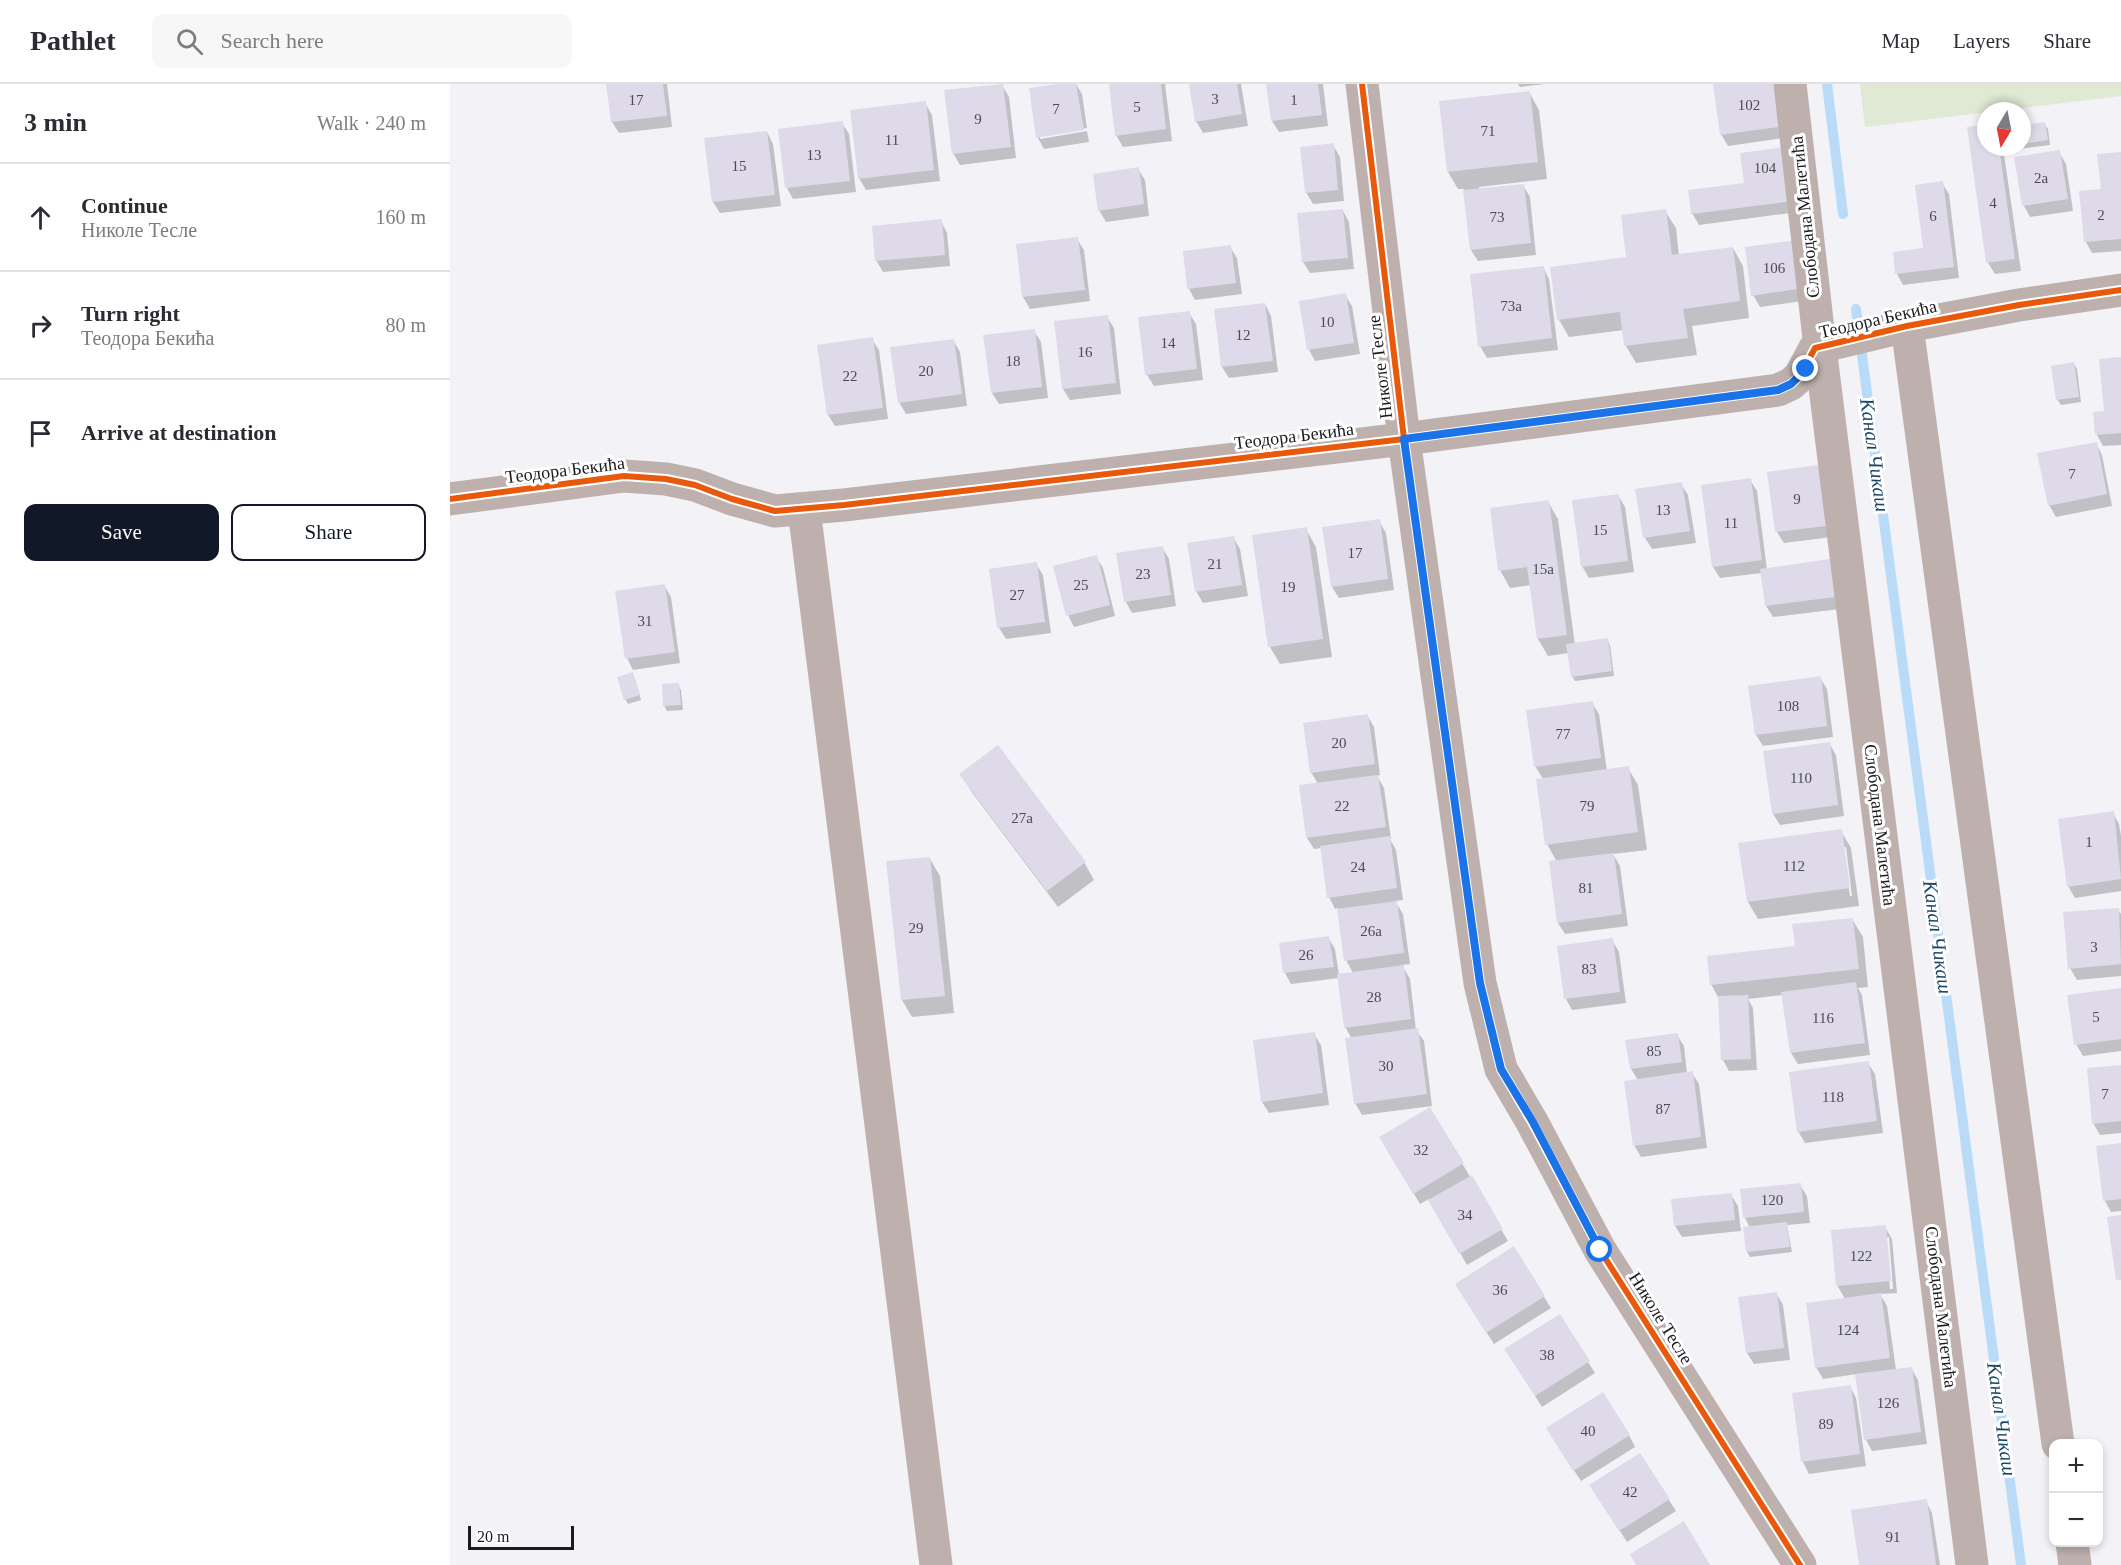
<!DOCTYPE html>
<html lang="en">
<head>
<meta charset="utf-8">
<style>
	:root { --surface:#fff; --page:#f7f7f7; --text:#2b2b33; --muted:#7c7c81; --line:#e1e1e2; --accent:#111827 }
	body { margin:0; font-family:Georgia,serif; background:var(--page); color:var(--text) }
	.controls { position:absolute; right:18px; bottom:18px; display:grid; overflow:hidden; border-radius:12px; box-shadow:0 3px 9px #0003 }
	.controls button { width:54px; height:54px; display:grid; place-items:center; padding:0; border:0; border-bottom:2px solid var(--line); background:var(--surface); color:var(--text); font:30px sans-serif }
	.compass { position:absolute; left:1527px; top:18px; width:54px; height:54px; border-radius:50%; background:var(--surface); box-shadow:0 3px 9px #0003; rotate:190deg }
	.scale { position:absolute; left:18px; bottom:15px; width:106px; box-sizing:border-box; padding-left:6px; border:3px solid #1b1b1e; border-top:0; font-size:16px; line-height:21px; white-space:nowrap; color:#1b1b1e; -webkit-text-stroke:4px #fff; paint-order:stroke }
	.stop { position:absolute; width:18px; height:18px; margin:-14px; border:4px solid #1a73e8; border-radius:50%; background:#fff }
	.stop.end { background:#1a73e8; border-color:#fff; box-shadow:0 2px 6px #0008 }
	.list { margin:0; padding:0; list-style:none }
	h2 { display:flex; justify-content:space-between; align-items:center; height:78px; margin:0; padding:0 24px; font-size:26px }
	h2 small { font-size:20px; font-weight:400; color:var(--muted) }
	.list li { display:grid; grid-template-columns:39px 1fr auto; gap:18px; align-items:center; box-sizing:border-box; height:108px; padding:0 24px; border-top:2px solid var(--line) }
	.list b { display:block; font-size:22px; white-space:nowrap }
	.list p { margin:0; font-size:20px; white-space:nowrap; color:var(--muted) }
	.list em { font-size:20px; font-style:normal; color:var(--muted) }
	.actions { display:flex; gap:12px; padding:18px 24px }
	.actions a { flex:1; padding:14px 0; border:2px solid var(--accent); border-radius:12px; text-align:center; font-size:21px; color:var(--accent) }
	.actions .main { background:var(--accent); color:#fff }
	.icon { flex:none; width:33px; height:33px; fill:none; stroke:currentColor; stroke-width:2; stroke-linecap:round; stroke-linejoin:round }
	.map { position:relative; flex:none; width:1671px; height:1481px; overflow:hidden }
	header { display:flex; align-items:center; gap:36px; box-sizing:border-box; height:84px; padding:0 30px; background:var(--surface); border-bottom:2px solid var(--line) }
	header strong { font-size:28px }
	nav { display:flex; gap:33px; margin-inline-start:auto; font-size:21px }
	.search { width:420px; height:54px; background:var(--page); display:flex; align-items:center; gap:15px; box-sizing:border-box; padding:0 21px; border-radius:12px; color:var(--muted); font-size:22px }
	main { display:flex }
	aside { flex:1; background:var(--surface) }
	.map>svg:first-child { display:block }
	.green { fill:#dfe9d4 }
	.shadow { fill:#0003; fill-rule:evenodd }
	.lines { fill:none; stroke-linecap:round; stroke-linejoin:round }
	.stream { stroke:#b9dbf8; stroke-width:10 }
	.building { fill:#dfdae9 }
	.minor { stroke:#bdb0ad; stroke-width:33 }
	.cycleway-casing { stroke:#fff; stroke-width:10 }
	.cycleway { stroke:#e8590c; stroke-width:6 }
	.route { stroke:#1a73e8; stroke-width:8 }
	.labels { text-anchor:middle; stroke-width:6; stroke-linejoin:round; paint-order:stroke }
	.number-label { font-size:15px; fill:#4c4b51 }
	.street-label { font-size:18px; fill:#1b1b1e; stroke:#fff }
	.water-label { font-size:20px; font-style:italic; fill:#184666; stroke:#fff }
</style>
</head>
<body>
<header>
<strong>Pathlet</strong>
<div class="search"><svg class="icon" aria-label="search" viewBox="0 0 24 24"><circle cx="10" cy="10" r="6"/><path d="M15 15l6 6"/></svg>Search here</div>
<nav><a>Map</a><a>Layers</a><a>Share</a></nav>
</header>
<main>
<aside>
<h2>3 min<small>Walk · 240 m</small></h2>
<ul class="list">
<li><svg class="icon" aria-label="ahead" viewBox="0 0 24 24"><path d="M12 20V5M6 11l6-6 6 6"/></svg><div><b>Continue</b><p>Николе Тесле</p></div><em>160 m</em></li>
<li><svg class="icon" aria-label="right" viewBox="0 0 24 24"><path d="M7 20v-9h11M14 6l5 5-5 5"/></svg><div><b>Turn right</b><p>Теодора Бекића</p></div><em>80 m</em></li>
<li><svg class="icon" aria-label="arrive" viewBox="0 0 24 24"><path d="M6 21V4h12l-3 4 3 4H6"/></svg><div><b>Arrive at destination</b></div></li>
</ul>
<div class="actions"><a class="main">Save</a><a>Share</a></div>
</aside>
<div class="map">
<svg width="1671" height="1481" viewBox="0 0 1671 1481">
	<rect width="100%" height="100%" fill="#f2f2f7"/>
	<path class="green" d="M1410,0h261v12l-256,31z"/>
	<path class="shadow" d="M158,0h59l5,43 -53,6 -7,-11z
		M618,0h8l6,10 5,34 -47,8v3l47,-8 2,11 -45,7 -6,-11 -8,-48z
		M660,0h55l7,57 -49,6 -7,-12z
		M740,0h51l7,42 -45,7 -7,-12z
		M818,0h55l5,42 -49,6 -7,-11z
		M1068,0h27l-25,3z
		M1265,0h70l6,53 -63,9 -7,-12z
		M552,1l7,12 7,61 -56,7 -7,-12z
		M1079,8l10,18 8,69 -68,8 1,3 43,-5 7,12 6,58 -58,6 -7,-11 -7,-61h-6l-10,-17 -8,-70z
		M475,19l7,12 8,66 -74,9 -7,-12z
		M392,39l7,11 7,58 -63,7 -6,-11z
		M1594,40l4,5 2,16 -40,5 -2,-3h14v-21z
		M1536,42v21h17l18,124 -26,3 -7,-11 -19,-134z
		M317,48l6,12 8,62 -61,7 -7,-11z
		M883,61l7,12 4,44 -31,3 -7,-12z
		M1609,68l7,12 7,47 -43,6 -6,-11 -8,-48z
		M1671,69v98l-29,2 -6,-11 -6,-49 22,-2z
		M1342,76l6,52 -99,13 -7,-12z
		M688,85l7,11 4,36 -43,6 -7,-12z
		M1492,99l7,11 10,84 -56,7 -6,-11 27,-25z
		M893,127l6,11 5,47 -44,4 -7,-11z
		M1215,127l11,17 3,28 54,-8 10,18 6,52 -57,8 5,29 -61,8 -10,-17 -2,-16 -55,7 -10,-17 69,-62z
		M491,137l6,12 3,33 -67,6 -7,-12z
		M627,155l7,11 6,51 -60,8 -7,-12 -6,-52z
		M1347,158l13,58 -50,7 -7,-12z
		M780,163l7,11 5,36 -47,6 -6,-11z
		M1093,183l6,12 9,71 -71,8 -7,-12z
		M895,211l7,11 8,48 -45,7 -6,-11z
		M815,220l6,12 7,56 -49,6 -7,-11z
		M739,229l7,11 7,56 -49,6 -7,-11 -7,-57z
		M657,233l7,11 7,66 -51,6 -7,-11z
		M584,247l7,11 7,56 -49,6 -7,-11 -7,-57z
		M422,255l7,11 9,69 -53,7 -7,-11 -9,-69z
		M503,256l7,12 7,54 -61,8 -7,-12z
		M1671,275v86l-18,1 -6,-11 -2,-21 11,-1z
		M1624,280l3,5 4,33 -20,3 -4,-6z
		M1646,359l6,12 10,51 -56,11 -7,-12z
		M1367,382l7,12 8,59 -48,6 -7,-11 -8,-59z
		M1300,396l7,11 10,79 62,-9 11,48 -67,8 -7,-11 -4,-33 -42,5 -7,-11z
		M1231,400l7,11 8,48 -44,6 -7,-11 -8,-48z
		M1168,411l7,12 9,65 -45,6 -7,-12z
		M1098,418l10,17 17,126 32,-5 3,5 4,31 -39,5 -3,-5 -3,-23 -21,3 -10,-17 -7,-54 -21,3 -10,-18z
		M929,437l7,12 8,57 -55,8 -7,-11z
		M856,445l10,18 16,110 -52,7 -10,-17z
		M783,453l7,12 8,47 -45,7 -7,-12z
		M712,463l7,12 7,47 -44,7 -6,-11z
		M646,473l7,11 12,48 -41,11 -6,-12z
		M586,480l7,11 8,58 -45,6 -7,-11z
		M214,501l7,12 9,66 -47,7 -6,-12z
		M1370,594l7,11 6,48 -70,9 -7,-11 -6,-48z
		M185,595l6,21 -13,4 -3,-5z
		M228,601l3,5 2,20 -16,1 -3,-6z
		M1142,619l7,11 8,57 21,-3 10,17 9,65 -34,4 7,12 8,60 -63,8 -7,-11 -1,-61 -10,-18 -4,-65 -8,-13z
		M917,631l7,12 6,48 -3,1 7,12 7,51h-1l6,11 7,50 -8,1 8,13 7,50 -8,1 8,14 6,51 8,11 8,65 -70,9 -7,-12 -3,-64 -7,-12 -6,-49 -48,6 -6,-11 -4,-29 47,-7 7,12 4,26 14,-2 -7,-13 -8,-52 -3,1 -6,-12 -7,-49 -8,1 -7,-11 11,-54 -7,-12z
		M1379,659l7,12 8,61 -64,9 -7,-11z
		M511,690l123,88 10,18 -36,27 -87,-116z
		M1663,729l6,11 2,12v55l-46,7 -7,-12z
		M1391,747l10,17 8,58 -101,13 -10,-17zM1393,763h3l6,49h-2z
		M480,775l10,17 14,137 -42,4 -10,-17 -14,-138z
		M1668,825l3,5v62l-44,4 -7,-12z
		M1402,835l11,18 5,50 -10,1 4,7 8,60 -72,9 -7,-11 -8,-58 -35,4 5,9 4,62 -28,1 -6,-11 -4,-61 -8,-15 86,-37z
		M1162,856l7,12 7,51 -54,7 -6,-11z
		M1671,905v62l-38,5 -7,-12z
		M864,950l7,11 8,60 -60,8 -7,-11z
		M1227,951l7,11 3,28 5,-1 7,11 8,64 -66,9 -7,-12 4,-65 -7,-11z
		M1418,979l7,11 8,59 -78,10 -7,-12z
		M1671,982v67l-21,2 -7,-12z
		M980,1025l78,132 -41,24 -38,-66 -9,5 -39,-66z
		M1671,1060v67l-10,1 -6,-11z
		M1350,1101l7,11 3,27 -23,2 5,27 -42,5 -3,-5 3,-24 -5,-10z
		M1281,1111l7,11 3,25 -59,6 -7,-11z
		M1435,1143l7,12 5,54 -17,1 7,12 9,64 15,-2 7,12 9,64 -55,7 -6,-11 -9,-66 -34,5 -7,-12 29,-68 -8,-14zM1436,1153h3l4,52h-3z
		M1064,1165l37,59 -57,36 -31,-48z
		M1326,1209l7,12 7,55 -36,4 -7,-11z
		M1109,1232l36,57 -53,34 -29,-46z
		M1400,1302l6,12 10,68 -57,8 -6,-12 -9,-68z
		M1179,1351l6,12 -54,34 -27,-41z
		M1190,1371l36,56 -49,31 -29,-45z
		M1476,1417l6,12 8,52h-80z"/>
	<g class="lines">
		<path class="stream" d="M1377,0l16,130
			M1406,225l165,1256"/>
	</g>
	<path class="building" d="M156,0h57l4,32 -56,6z
		M553,0l8,63 -59,7 -8,-64z
		M608,0h18l8,46 -48,8 -7,-50z
		M659,0h52l5,45 -51,7z
		M739,0h48l5,30 -47,8z
		M816,0h52l4,31 -51,6z
		M1263,0h67l6,42 -66,9z
		M1080,7l8,71 -91,10 -8,-71z
		M476,17l8,69 -76,9 -8,-69z
		M393,37l7,60 -65,7 -7,-59z
		M1595,38l3,18 -26,4v-19z
		M1536,40v23h13l16,112 -29,4 -19,-136z
		M317,47l8,64 -63,7 -8,-64z
		M884,59l4,47 -33,3 -5,-46z
		M1336,63l7,54 -102,13 -3,-24 56,-7 -4,-30z
		M1610,66l8,49 -46,7 -8,-49z
		M1671,68v87l-37,3 -5,-51 22,-2 -4,-35z
		M689,83l5,37 -46,7 -5,-37z
		M1493,97l11,86 -59,7 -2,-22 30,-4 -8,-63z
		M1074,100l7,59 -61,7 -7,-60z
		M893,125l5,49 -46,4 -5,-49z
		M1216,125l6,46 61,-8 7,54 -57,8 5,29 -64,8 -4,-34 -63,8 -7,-53 76,-10 -5,-42z
		M492,135l3,36 -70,6 -3,-35z
		M628,153l7,53 -63,7 -6,-53z
		M1347,156l7,48 -53,8 -6,-49z
		M781,161l5,38 -49,6 -4,-38z
		M1094,182l8,72 -74,9 -8,-73z
		M896,209l8,50 -47,7 -8,-49z
		M815,219l8,58 -52,6 -7,-58z
		M740,227l7,58 -52,6 -7,-58z
		M658,231l8,68 -54,6 -8,-68z
		M585,245l7,58 -51,6 -8,-58z
		M423,253l10,71 -56,7 -10,-70z
		M504,255l8,55 -64,9 -8,-56z
		M1671,273v76l-26,2 -2,-23 11,-1 -5,-52z
		M1624,278l5,35 -23,3 -5,-34z
		M1647,358l10,52 -59,12 -11,-53z
		M1368,381l8,61 -51,6 -8,-60z
		M1301,394l11,82 -50,7 -11,-82z
		M1232,398l8,49 -47,7 -8,-49z
		M1169,410l9,67 -47,6 -9,-67z
		M1099,416l18,135 -30,4 -10,-72 -29,4 -8,-63z
		M930,435l8,60 -57,8 -9,-60z
		M857,443l16,112 -55,8 -16,-112z
		M784,452l8,49 -47,7 -8,-49z
		M713,462l8,49 -47,7 -8,-49z
		M647,471l13,50 -44,11 -13,-50z
		M1380,475l5,38 -70,9 -5,-37z
		M587,478l8,60 -48,6 -8,-59z
		M215,500l10,68 -50,7 -10,-68z
		M1158,554l4,33 -41,6 -5,-33z
		M183,588l7,23 -16,5 -7,-23z
		M1371,592l6,50 -72,9 -7,-49z
		M229,599l2,22 -18,1 -1,-22z
		M1143,617l8,57 -67,9 -8,-57z
		M918,630l7,50 -65,9 -7,-50z
		M1380,658l8,63 -66,9 -9,-63z
		M548,661l88,117 -39,29 -88,-117z
		M1179,682l9,66 -93,13 -9,-66z
		M928,691l8,52 -80,11 -7,-53z
		M1664,727l7,68 -54,8 -9,-68z
		M1392,745l8,59 -103,14 -9,-59z
		M940,752l7,52 -70,10 -7,-52z
		M1164,769l8,61 -65,9 -8,-62z
		M480,773l15,139 -44,4 -15,-139z
		M947,817l7,52 -60,8 -7,-52z
		M1669,824l2,56 -53,5 -5,-57z
		M1403,834l6,51 -149,16 -3,-29 88,-10 -3,-22z
		M879,852l5,31 -51,6 -4,-30z
		M1163,854l7,54 -56,7 -7,-53z
		M954,881l7,54 -67,9 -7,-54z
		M1406,898l9,61 -75,10 -9,-61z
		M1671,904v51l-47,6 -7,-50z
		M1298,911l3,64 -30,1 -3,-64z
		M968,944l9,66 -73,10 -9,-66z
		M865,948l8,61 -62,9 -8,-62z
		M1228,949l4,29 -52,7 -5,-29z
		M1419,977l8,60 -80,11 -8,-60z
		M1671,981v56l-29,3 -5,-56z
		M1243,987l8,66 -68,9 -9,-65z
		M980,1023l34,56 -51,31 -34,-57z
		M1671,1059v56l-18,2 -7,-55z
		M1022,1091l31,54 -44,25 -31,-54z
		M1351,1099l3,29 -61,6 -3,-29z
		M1282,1109l3,27 -61,6 -3,-27z
		M1671,1131v65h-5l-9,-63z
		M1337,1138l3,25 -44,5 -3,-25z
		M1436,1141l5,56 -55,5 -5,-56z
		M1064,1162l31,50 -59,37 -31,-49z
		M1327,1208l7,56 -38,5 -8,-56z
		M1431,1209l9,65 -75,10 -9,-65z
		M1110,1230l30,47 -55,35 -31,-47z
		M1462,1283l9,65 -57,8 -9,-66z
		M1401,1301l9,69 -59,8 -9,-69z
		M1153,1308l27,43 -57,36 -27,-43z
		M1190,1369l30,46 -51,32 -30,-46z
		M1477,1415l9,66h-77l-8,-55z
		M1234,1437l26,44h-74l-6,-11z"/>
	<g class="lines">
		<path class="minor" d="M912,0l42,355 76,544 21,86 31,53 68,128 200,315
			M1340,0l30,263 152,1218
			M1457,242l151,1118
			M0,415l174,-23 42,3 29,6 37,14 43,12 69,-6 560,-66 374,-49 13,-6 9,-8 15,-28 92,-22 112,-21 102,-15
			M354,425l132,1056
			M1622,1458l3,23"/>
		<g class="cycleway-casing">
			<path id="cycleway" d="M912,0l42,355 76,544 21,86 31,53 68,128 200,315
				M0,415l174,-23 42,3 29,6 37,14 43,12 69,-6 560,-66 374,-49 13,-6 9,-8 15,-28 92,-22 112,-21 102,-15"/>
		</g>
		<use href="#cycleway" class="cycleway"/>
	</g>
	<g class="lines">
		<path class="route" d="M1150,1166l-67,-128 -32,-53 -21,-86 -76,-544 374,-49 13,-6 15,-15"/>
	</g>
	<g class="labels">
		<g class="number-label">
			<text x="765" y="20">3</text>
			<text x="186" y="21">17</text>
			<text x="844" y="21">1</text>
			<text x="1299" y="26">102</text>
			<text x="687" y="28">5</text>
			<text x="606" y="30">7</text>
			<text x="528" y="40">9</text>
			<text x="1038" y="52">71</text>
			<text x="442" y="61">11</text>
			<text x="364" y="76">13</text>
			<text x="289" y="87">15</text>
			<text x="1315" y="89">104</text>
			<text x="1591" y="99">2a</text>
			<text x="1543" y="124">4</text>
			<text x="1651" y="136">2</text>
			<text x="1483" y="137">6</text>
			<text x="1047" y="138">73</text>
			<text x="1324" y="189">106</text>
			<text x="1061" y="227">73a</text>
			<text x="877" y="243">10</text>
			<text x="793" y="256">12</text>
			<text x="718" y="264">14</text>
			<text x="635" y="273">16</text>
			<text x="563" y="282">18</text>
			<text x="476" y="292">20</text>
			<text x="400" y="297">22</text>
			<text x="1622" y="395">7</text>
			<text x="1347" y="420">9</text>
			<text x="1213" y="431">13</text>
			<text x="1281" y="444">11</text>
			<text x="1150" y="451">15</text>
			<text x="905" y="474">17</text>
			<text x="765" y="485">21</text>
			<text x="1093" y="490">15a</text>
			<text x="693" y="495">23</text>
			<text x="631" y="506">25</text>
			<text x="838" y="508">19</text>
			<text x="567" y="516">27</text>
			<text x="195" y="542">31</text>
			<text x="1338" y="627">108</text>
			<text x="1113" y="655">77</text>
			<text x="889" y="664">20</text>
			<text x="1351" y="699">110</text>
			<text x="892" y="727">22</text>
			<text x="1137" y="727">79</text>
			<text x="572" y="739">27a</text>
			<text x="1639" y="763">1</text>
			<text x="1344" y="787">112</text>
			<text x="908" y="788">24</text>
			<text x="1136" y="809">81</text>
			<text x="466" y="849">29</text>
			<text x="921" y="852">26a</text>
			<text x="1644" y="868">3</text>
			<text x="856" y="876">26</text>
			<text x="1139" y="890">83</text>
			<text x="924" y="918">28</text>
			<text x="1646" y="938">5</text>
			<text x="1373" y="939">116</text>
			<text x="1204" y="972">85</text>
			<text x="936" y="987">30</text>
			<text x="1655" y="1015">7</text>
			<text x="1383" y="1018">118</text>
			<text x="1213" y="1030">87</text>
			<text x="971" y="1071">32</text>
			<text x="1322" y="1121">120</text>
			<text x="1015" y="1136">34</text>
			<text x="1411" y="1177">122</text>
			<text x="1050" y="1211">36</text>
			<text x="1398" y="1251">124</text>
			<text x="1097" y="1276">38</text>
			<text x="1438" y="1324">126</text>
			<text x="1376" y="1345">89</text>
			<text x="1138" y="1352">40</text>
			<text x="1180" y="1413">42</text>
			<text x="1443" y="1458">91</text>
		</g>
		<g class="street-label">
			<text transform="translate(1355 133) rotate(-96)" y="6">Слободана Малетића</text>
			<text transform="translate(1428 235) rotate(-13)" y="6">Теодора Бекића</text>
			<text transform="translate(930 283) rotate(-97)" y="6">Николе Тесле</text>
			<text transform="translate(844 352) rotate(-7)" y="6">Теодора Бекића</text>
			<text transform="translate(115 386) rotate(-7)" y="6">Теодора Бекића</text>
			<text transform="translate(1430 741) rotate(83)" y="6">Слободана Малетића</text>
			<text transform="translate(1491 1223) rotate(83)" y="6">Слободана Малетића</text>
			<text transform="translate(1211 1234) rotate(58)" y="6">Николе Тесле</text>
		</g>
		<g class="water-label">
			<text transform="translate(1425 371) rotate(82)" y="7">Канал Чикаш</text>
			<text transform="translate(1488 853) rotate(82)" y="7">Канал Чикаш</text>
			<text transform="translate(1552 1335) rotate(82)" y="7">Канал Чикаш</text>
		</g>
	</g>
</svg>
<div class="controls">
<button>+</button>
<button>−</button>
</div>
<svg class="compass" viewBox="-18 -18 36 36"><path d="M0-13l5 13h-10z" fill="#e53935"/><path d="M0 13l5-13h-10z" fill="#7c7c81"/></svg>
<div class="scale">20 m</div>
<div class="stop" style="left:1150px;top:1166px"></div>
<div class="stop end" style="left:1356px;top:285px"></div>
</div>
</main>
</body>
</html>
